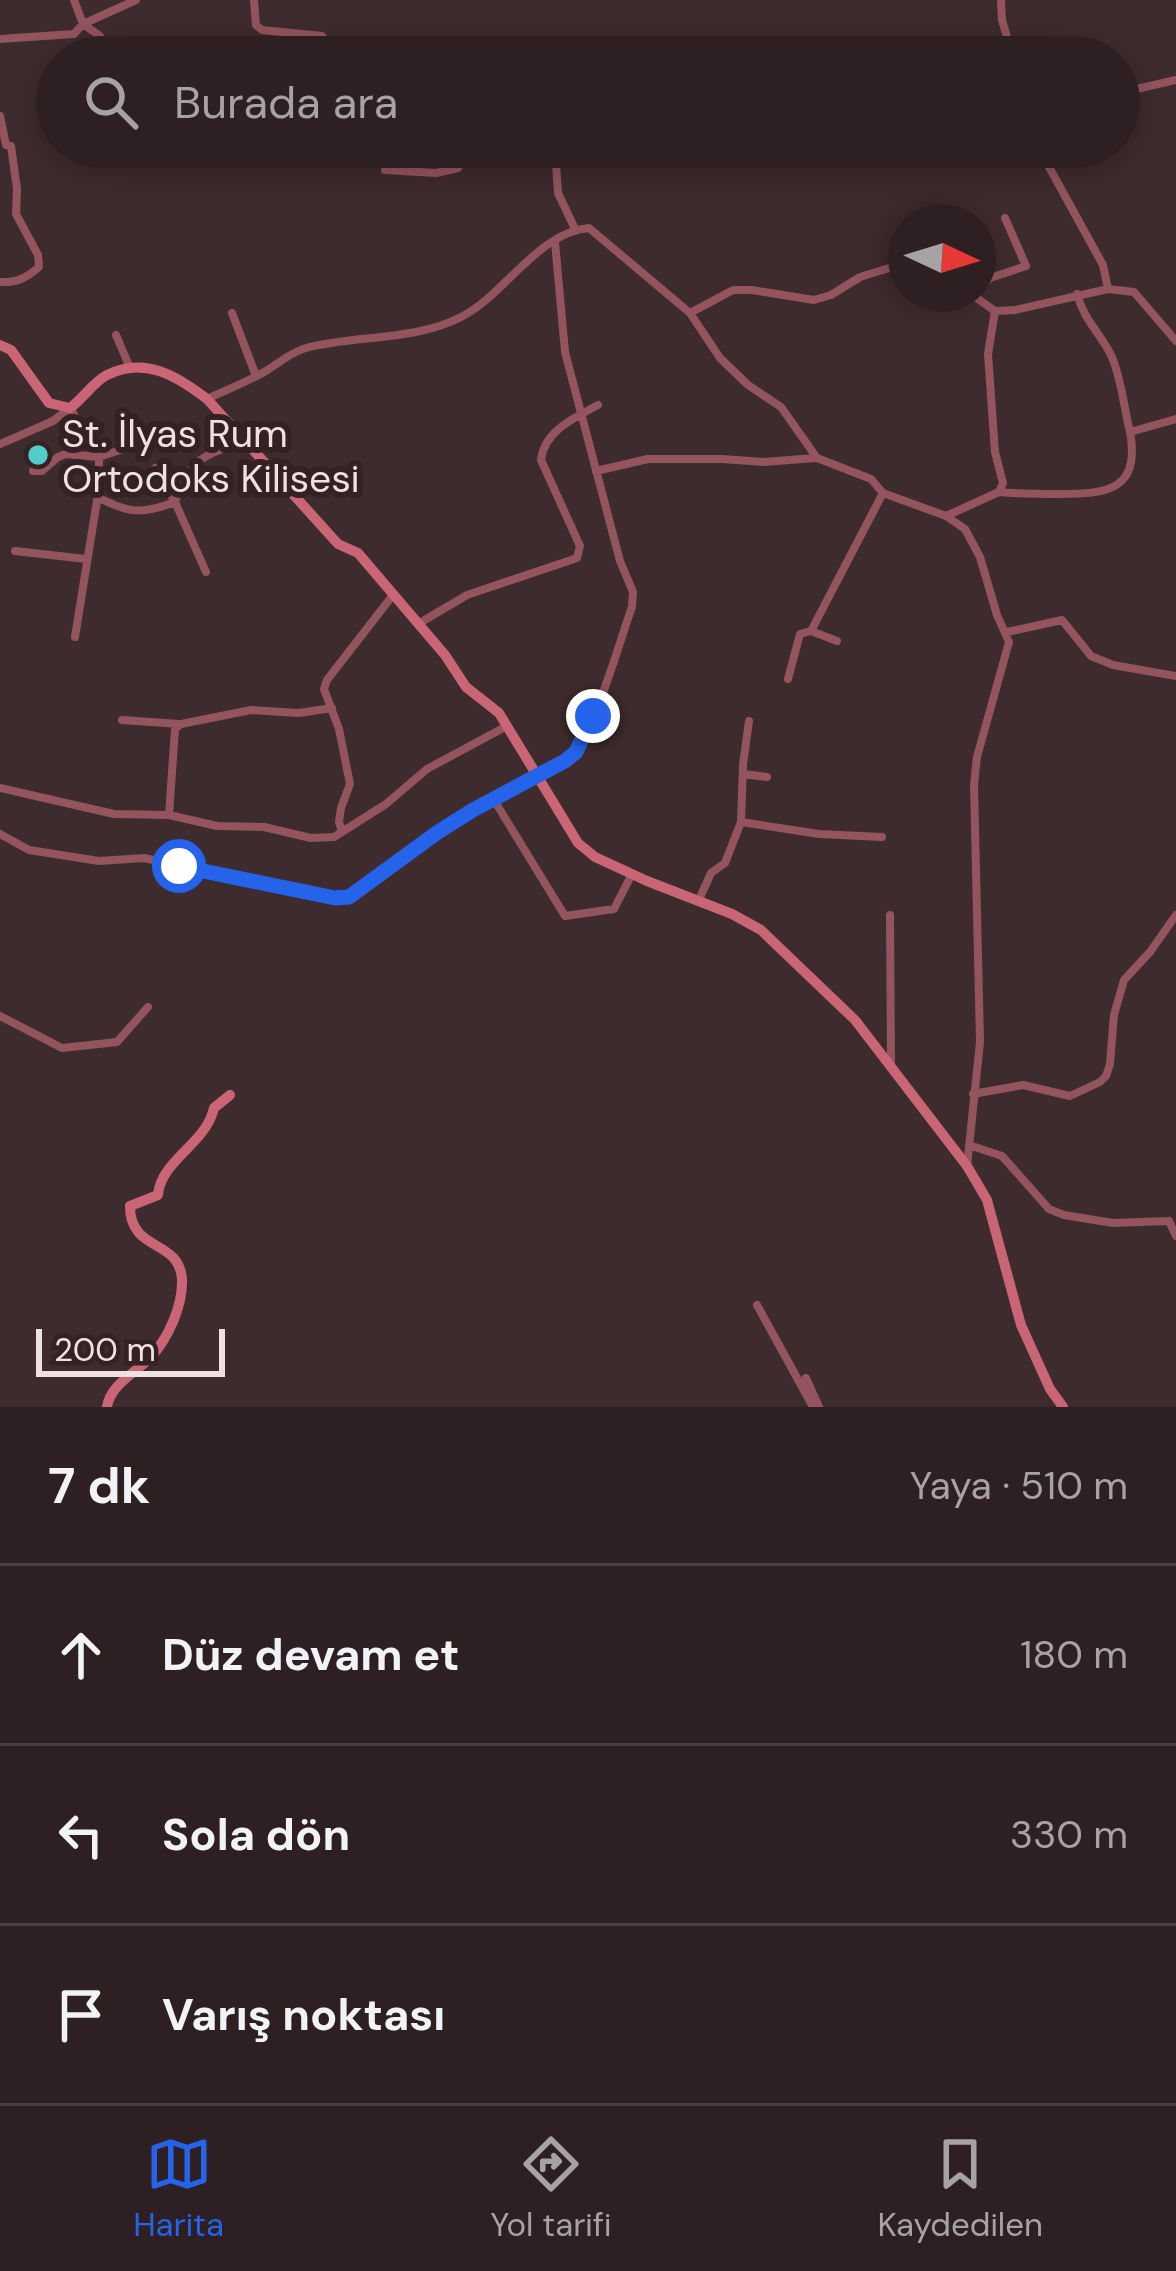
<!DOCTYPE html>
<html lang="tr">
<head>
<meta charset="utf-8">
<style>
	:root { --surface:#2e2022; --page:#36282a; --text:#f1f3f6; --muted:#a7a3a5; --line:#493e40; --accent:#2563eb }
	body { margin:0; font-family:"DM Sans",sans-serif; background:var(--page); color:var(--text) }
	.compass { position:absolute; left:888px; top:204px; width:108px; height:108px; border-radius:50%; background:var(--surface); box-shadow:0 6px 30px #0003; rotate:94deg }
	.scale { position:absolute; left:36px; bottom:30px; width:189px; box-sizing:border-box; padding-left:12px; border:6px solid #eee1e2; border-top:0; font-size:33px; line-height:42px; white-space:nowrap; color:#eee1e2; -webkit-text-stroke:9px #332123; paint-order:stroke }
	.stop { position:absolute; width:36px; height:36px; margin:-27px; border:9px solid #2563eb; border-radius:50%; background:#fff }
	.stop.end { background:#2563eb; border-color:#fff; box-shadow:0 3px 12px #0008 }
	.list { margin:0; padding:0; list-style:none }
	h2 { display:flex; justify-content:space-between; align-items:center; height:156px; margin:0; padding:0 48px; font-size:51px }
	h2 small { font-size:39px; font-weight:400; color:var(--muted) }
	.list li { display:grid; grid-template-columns:78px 1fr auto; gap:36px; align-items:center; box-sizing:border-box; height:180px; padding:0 48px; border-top:3px solid var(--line) }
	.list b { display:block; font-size:45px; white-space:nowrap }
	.list em { font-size:39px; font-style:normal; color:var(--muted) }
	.icon { flex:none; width:66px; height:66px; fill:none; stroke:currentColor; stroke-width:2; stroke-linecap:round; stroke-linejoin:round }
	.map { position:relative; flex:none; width:1176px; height:1407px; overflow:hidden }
	.search { position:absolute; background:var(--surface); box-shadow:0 6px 30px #0003; left:36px; right:36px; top:36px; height:132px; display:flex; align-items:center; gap:30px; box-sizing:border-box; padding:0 42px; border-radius:66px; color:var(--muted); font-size:45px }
	.sheet { height:696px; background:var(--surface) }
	nav { display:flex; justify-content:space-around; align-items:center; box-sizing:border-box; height:168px; border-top:3px solid var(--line); background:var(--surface); font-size:33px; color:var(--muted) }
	nav a { display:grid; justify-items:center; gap:6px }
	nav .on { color:var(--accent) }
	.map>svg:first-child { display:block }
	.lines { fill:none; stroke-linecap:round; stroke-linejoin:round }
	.street { stroke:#93545d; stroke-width:8 }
	.secondary { stroke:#c96575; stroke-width:10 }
	.route { stroke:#2563eb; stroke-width:15 }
	.poi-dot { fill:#53cdc9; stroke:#332123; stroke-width:4.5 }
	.labels { text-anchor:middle; stroke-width:12; stroke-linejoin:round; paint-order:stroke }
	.poi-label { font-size:39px; fill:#eee1e2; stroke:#332123; text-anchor:start }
</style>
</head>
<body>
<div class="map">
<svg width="1176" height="1407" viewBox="0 0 1176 1407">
	<rect width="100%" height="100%" fill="#3e2b2d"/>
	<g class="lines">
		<path class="street" d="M74,0l9,24 17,12 10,21
			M254,0l2,25 6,5 60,6 3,4 1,17
			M1001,0l1,20 11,37
			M0,39l74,-5 9,-10 53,-24
			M1119,93l57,-13
			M0,116l6,29 5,1 6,43 -1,25 22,41 1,12c-13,11 -22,16 -39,15
			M137,147l7,10
			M457,147l8,8 84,3 7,6 2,29 17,36
			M1038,147l65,118 5,24
			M925,154l25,-7
			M385,170l51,3 22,-5 7,-13
			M978,290l12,-12 36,-12 -21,-48
			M971,294l24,17 20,-1 93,-21 26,3 42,49
			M1077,294c8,28 22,37 34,61 10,21 13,53 19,77l46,-13
			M232,313l24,63
			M690,313l43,-23h19l62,10 17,-5 29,-18 39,-12 7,2
			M116,335l14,33
			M207,399c19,-9 40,-17 59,-28 13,-8 25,-19 40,-23 50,-13 109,-7 155,-31 44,-22 77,-85 128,-89l101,85 30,45 28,27 33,22 36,51 54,21 12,14 63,23 19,13 15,28 17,58 12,27 -32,115 -3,28 6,257 -13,124
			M0,444l53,-23 17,-13 29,49v31l-24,149
			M155,468l20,34 31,70
			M33,471h9l16,-14 8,-3 33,3 27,-9 14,-10
			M596,471l52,-12h74l42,3 51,-4
			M999,492c20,2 40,2 60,2 47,0 82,-3 71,-62
			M97,497c32,16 44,18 78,5 11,-39 33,-53 71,-58
			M946,516l53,-24 4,-9 -8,-31 -7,-98 7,-43
			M15,551l71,8
			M418,624l49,-29 110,-37 3,-12 -39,-86c3,-29 33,-42 57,-55
			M811,631l26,10
			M1007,632l55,-12 29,36 22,9 63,11
			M788,679l12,-45 11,-3 72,-138
			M122,720l57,4
			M743,774l24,3
			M0,788l114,26 55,1 48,11 47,1 47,11 23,-1 52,-33 41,-35 80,-43
			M494,800l71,116 49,-7 18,-35
			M169,815l6,-86 6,-5 70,-14 48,3 33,-5
			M741,822l78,12 63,3
			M342,831l-3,-9 2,-14 9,-24 -11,-55 -15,-40 3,-9 66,-85
			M0,834l29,16 70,11 45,-3 191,40 14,-1 124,-87 92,-49c29,-23 53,-116 67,-154l1,-15 -13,-31 -55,-209 -10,-110
			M698,902l13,-29 14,-10 16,-41 2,-57 6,-44
			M890,915l1,148
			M0,1016l62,32 55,-6 31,-35
			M973,1094l50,-9 47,11 30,-14 6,-6 4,-12 4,-49 10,-35 26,-28 26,-37
			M969,1145l33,11 47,53 15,6 49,8 56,-2
			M1169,1221l7,15
			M757,1305l56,102
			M806,1378l13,29"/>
		<path class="secondary" d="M0,345l11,5 38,53 21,5c13,-9 23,-26 37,-33 38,-19 70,1 100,24l131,145 20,9 87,102 21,32 33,26 79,130 17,14 52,24 85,33 29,16 94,90 112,146 20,34 34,125 29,64 13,18
			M107,1407c3,-22 28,-34 43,-49 18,-19 33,-52 32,-79 -3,-41 -52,-26 -52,-73l28,-11c3,-35 48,-51 56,-87l16,-13"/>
	</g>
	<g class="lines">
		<path class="route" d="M179,866l156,32 14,-1 89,-65 35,-22 92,-49 11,-9 17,-36"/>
	</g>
	<circle class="poi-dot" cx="38" cy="455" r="12"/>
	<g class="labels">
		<g class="poi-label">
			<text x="62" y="447">St. İlyas Rum<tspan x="62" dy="45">Ortodoks Kilisesi</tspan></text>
		</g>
	</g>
</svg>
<svg class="compass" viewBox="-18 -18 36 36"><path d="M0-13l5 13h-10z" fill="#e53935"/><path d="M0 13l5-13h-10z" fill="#a7a3a5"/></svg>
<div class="scale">200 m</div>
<div class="stop" style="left:179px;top:866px"></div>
<div class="stop end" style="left:593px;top:716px"></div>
<div class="search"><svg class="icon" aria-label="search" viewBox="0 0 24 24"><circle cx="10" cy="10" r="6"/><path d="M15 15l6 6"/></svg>Burada ara</div>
</div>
<section class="sheet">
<h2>7 dk<small>Yaya · 510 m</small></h2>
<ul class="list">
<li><svg class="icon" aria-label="ahead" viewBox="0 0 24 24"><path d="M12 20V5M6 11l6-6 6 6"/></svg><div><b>Düz devam et</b></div><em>180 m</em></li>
<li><svg class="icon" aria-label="left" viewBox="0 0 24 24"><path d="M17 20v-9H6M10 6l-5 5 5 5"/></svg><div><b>Sola dön</b></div><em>330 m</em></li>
<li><svg class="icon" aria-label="arrive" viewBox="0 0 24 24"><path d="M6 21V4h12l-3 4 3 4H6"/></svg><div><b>Varış noktası</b></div></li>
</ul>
</section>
<nav>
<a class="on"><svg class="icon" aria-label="map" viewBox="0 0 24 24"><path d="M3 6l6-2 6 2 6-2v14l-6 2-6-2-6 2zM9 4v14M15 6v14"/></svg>Harita</a>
<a><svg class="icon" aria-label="directions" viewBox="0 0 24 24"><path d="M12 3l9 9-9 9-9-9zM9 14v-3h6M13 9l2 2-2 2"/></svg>Yol tarifi</a>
<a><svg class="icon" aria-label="saved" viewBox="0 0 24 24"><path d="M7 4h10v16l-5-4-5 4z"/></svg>Kaydedilen</a>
</nav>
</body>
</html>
